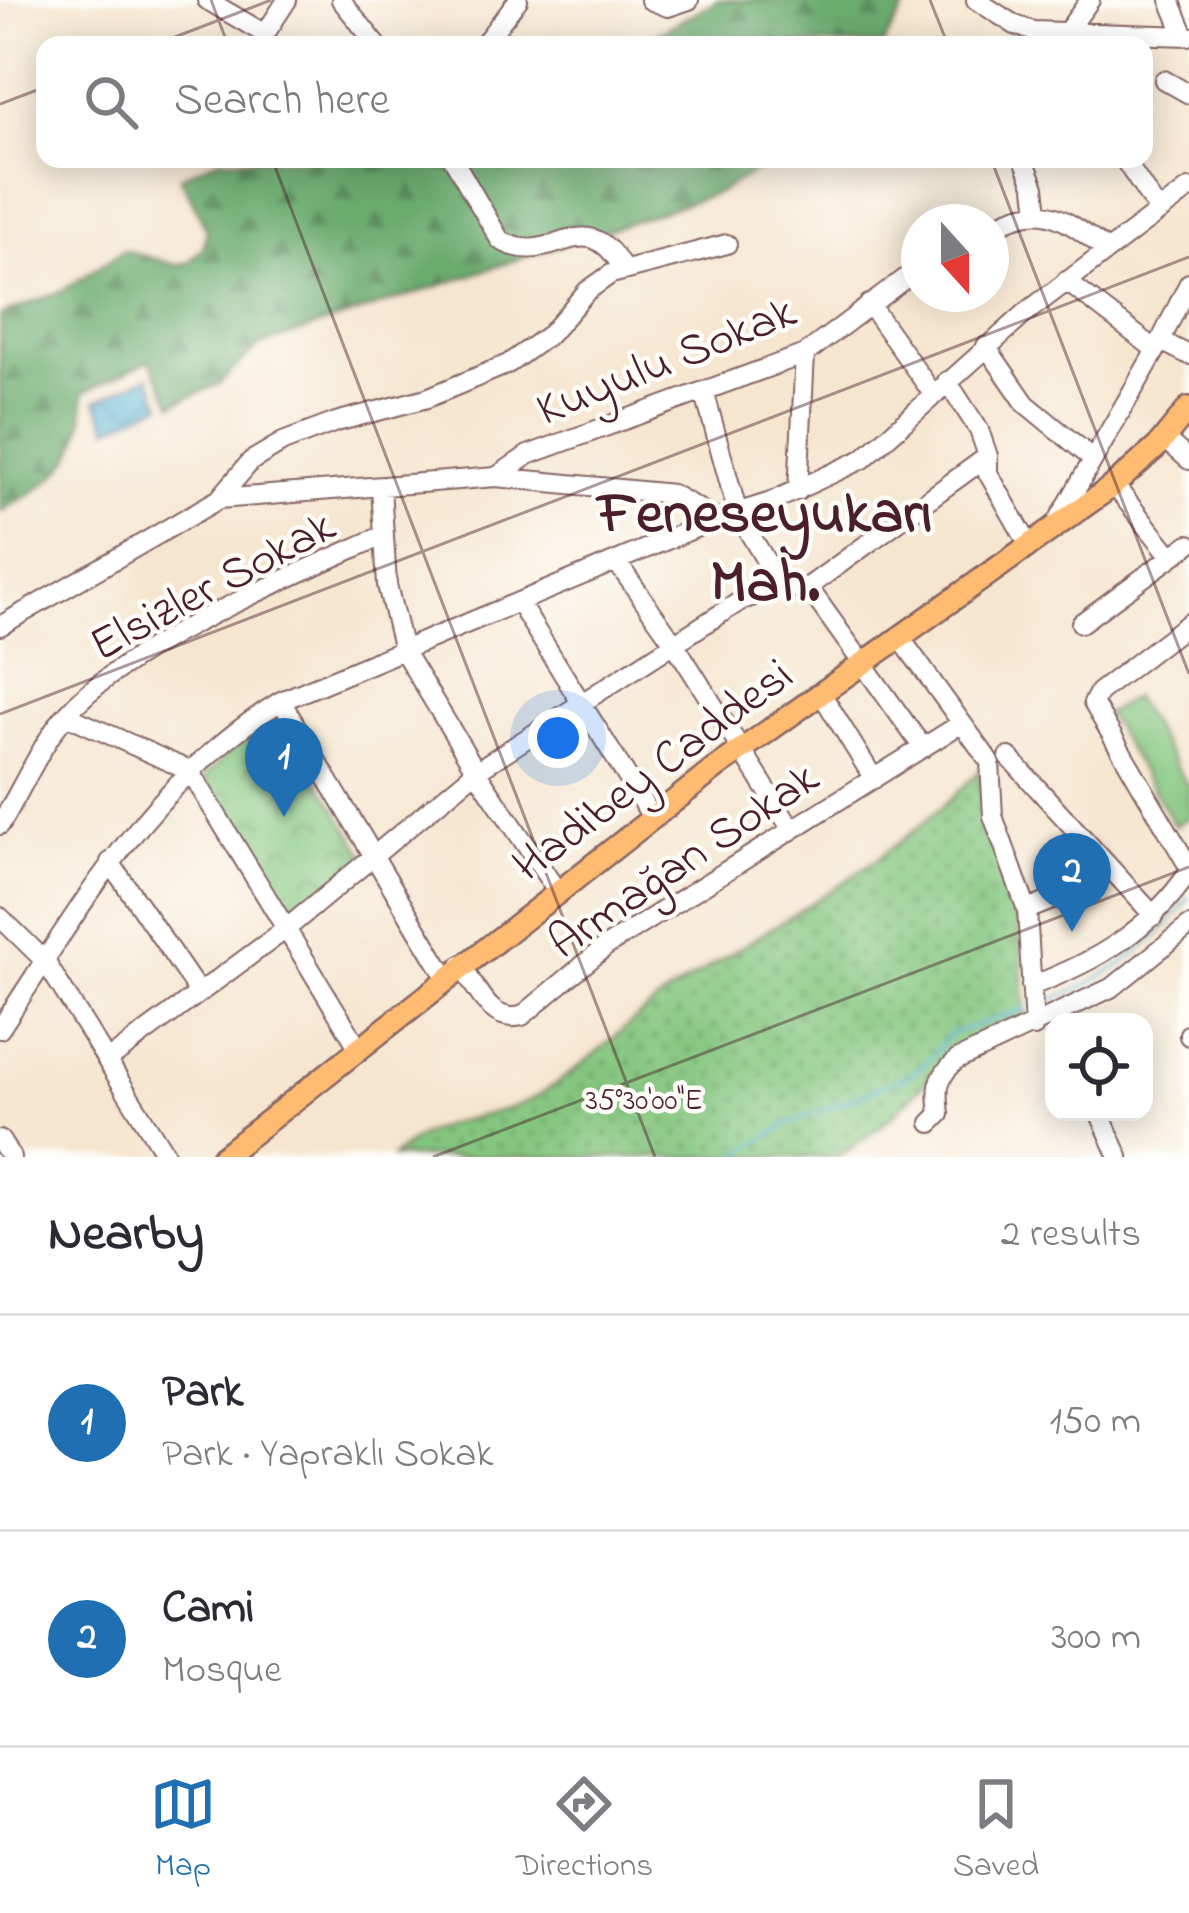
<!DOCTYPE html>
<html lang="en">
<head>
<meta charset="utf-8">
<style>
	:root { --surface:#fff; --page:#f7f7f7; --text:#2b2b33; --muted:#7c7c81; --line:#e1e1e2; --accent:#1f6fb2 }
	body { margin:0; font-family:"Indie Flower",sans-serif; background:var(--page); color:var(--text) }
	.controls { position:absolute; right:36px; bottom:36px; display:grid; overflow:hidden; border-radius:24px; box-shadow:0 6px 30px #0003 }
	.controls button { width:108px; height:108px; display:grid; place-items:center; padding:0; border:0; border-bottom:3px solid var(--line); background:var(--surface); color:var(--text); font:60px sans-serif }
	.compass { position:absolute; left:901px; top:204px; width:108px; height:108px; border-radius:50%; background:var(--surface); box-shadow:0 6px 30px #0003; rotate:159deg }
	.you { position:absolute; left:558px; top:738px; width:42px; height:42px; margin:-30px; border:9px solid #fff; border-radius:50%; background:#1a73e8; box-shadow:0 0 0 18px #1a73e833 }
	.badge { display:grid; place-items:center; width:78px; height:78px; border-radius:50%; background:var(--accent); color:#fff; font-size:39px; font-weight:700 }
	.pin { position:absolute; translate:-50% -99px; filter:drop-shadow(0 3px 6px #0008) }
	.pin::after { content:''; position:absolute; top:63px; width:42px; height:36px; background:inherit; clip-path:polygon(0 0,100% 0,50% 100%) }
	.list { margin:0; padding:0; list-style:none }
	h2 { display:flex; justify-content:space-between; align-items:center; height:156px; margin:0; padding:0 48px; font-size:51px }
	h2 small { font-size:39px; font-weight:400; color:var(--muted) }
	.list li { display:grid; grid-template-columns:78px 1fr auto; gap:36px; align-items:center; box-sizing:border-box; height:216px; padding:0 48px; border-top:3px solid var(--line) }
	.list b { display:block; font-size:45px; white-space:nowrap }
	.list p { margin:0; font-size:39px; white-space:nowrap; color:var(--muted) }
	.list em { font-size:39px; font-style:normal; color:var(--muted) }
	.icon { flex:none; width:66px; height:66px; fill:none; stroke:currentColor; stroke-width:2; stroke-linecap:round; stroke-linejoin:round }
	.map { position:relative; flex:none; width:1189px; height:1157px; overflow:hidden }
	.search { position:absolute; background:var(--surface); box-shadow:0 6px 30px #0003; left:36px; right:36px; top:36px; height:132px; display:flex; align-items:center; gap:30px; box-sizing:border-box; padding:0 42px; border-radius:24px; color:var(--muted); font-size:45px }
	.sheet { height:588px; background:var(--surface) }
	nav { display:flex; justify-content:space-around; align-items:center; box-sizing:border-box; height:168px; border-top:3px solid var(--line); background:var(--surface); font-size:33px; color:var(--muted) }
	nav a { display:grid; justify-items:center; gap:6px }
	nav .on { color:var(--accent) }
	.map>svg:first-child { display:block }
	.grass { fill:url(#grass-dots); stroke:#677255; stroke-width:3 }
	.forest { fill:url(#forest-firs); stroke:#5a654c; stroke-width:3 }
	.park { fill:url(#park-crowns); stroke:#677255; stroke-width:3 }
	.pitch { fill:#84c67f; stroke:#677255; stroke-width:3 }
	.water { fill:url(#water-waves); stroke:#506880; stroke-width:3 }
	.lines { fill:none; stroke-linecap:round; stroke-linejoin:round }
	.stream { stroke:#57b2d5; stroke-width:3 }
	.minor-casing { stroke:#866565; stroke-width:22 }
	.major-casing { stroke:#866565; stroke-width:26 }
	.minor { stroke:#fff; stroke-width:18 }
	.major { stroke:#ffbb71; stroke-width:21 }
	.ticks { fill:none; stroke:#4a1f2b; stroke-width:3; stroke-opacity:0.45 }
	.labels { text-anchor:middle; stroke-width:9; stroke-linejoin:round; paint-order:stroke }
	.street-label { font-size:48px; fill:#4a1f2b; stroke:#fdfcf7 }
	.district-label { font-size:60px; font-weight:bold; fill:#4a1f2b; stroke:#fdfcf7 }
	.ticks-label { font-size:30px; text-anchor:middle; fill:#4a1f2b; stroke:#fdfcf7; stroke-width:9; stroke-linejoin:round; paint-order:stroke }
</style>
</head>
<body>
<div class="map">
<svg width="1189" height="1157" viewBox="0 0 1189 1157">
	<defs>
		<pattern id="grass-dots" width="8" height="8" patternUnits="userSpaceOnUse" patternTransform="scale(3)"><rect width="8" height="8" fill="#84c67f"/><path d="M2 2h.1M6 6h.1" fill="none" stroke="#6ea068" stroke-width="1.8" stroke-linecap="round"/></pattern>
		<pattern id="forest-firs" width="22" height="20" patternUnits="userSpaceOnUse" patternTransform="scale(3)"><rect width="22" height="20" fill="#6bab6e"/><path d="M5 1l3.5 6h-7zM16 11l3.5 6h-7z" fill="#5a8b5b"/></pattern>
		<pattern id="park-crowns" width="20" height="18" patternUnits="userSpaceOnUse" patternTransform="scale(3)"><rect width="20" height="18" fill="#84c67f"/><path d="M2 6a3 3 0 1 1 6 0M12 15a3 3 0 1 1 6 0" fill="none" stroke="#6ea068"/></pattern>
		<pattern id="water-waves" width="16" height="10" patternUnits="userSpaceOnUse" patternTransform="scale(3)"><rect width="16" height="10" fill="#57b2d5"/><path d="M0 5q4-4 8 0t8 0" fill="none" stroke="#4a90ad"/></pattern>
	</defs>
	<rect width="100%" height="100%" fill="#fdfcf7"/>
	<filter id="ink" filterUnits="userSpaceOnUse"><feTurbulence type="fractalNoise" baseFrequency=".00833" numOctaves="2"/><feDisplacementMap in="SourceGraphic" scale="24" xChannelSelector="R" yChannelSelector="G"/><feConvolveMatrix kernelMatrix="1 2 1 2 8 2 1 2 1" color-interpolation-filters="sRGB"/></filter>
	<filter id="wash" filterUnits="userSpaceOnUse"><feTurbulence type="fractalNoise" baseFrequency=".004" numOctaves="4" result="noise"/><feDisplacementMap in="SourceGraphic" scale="48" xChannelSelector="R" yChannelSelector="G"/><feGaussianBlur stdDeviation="2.7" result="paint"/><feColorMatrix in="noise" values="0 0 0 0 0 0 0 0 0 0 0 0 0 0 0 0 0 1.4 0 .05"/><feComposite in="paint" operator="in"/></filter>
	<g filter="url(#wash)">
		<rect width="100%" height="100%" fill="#f6e6d0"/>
		<path class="grass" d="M979,771l6,39 33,90 8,117c-67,16 -88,56 -135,100 -16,15 -35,27 -53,40h-446c53,-49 99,-32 150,-64 47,-29 86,-72 131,-102 105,-71 218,-126 306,-220z"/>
		<path class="forest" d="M718,0h192l-27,45h-246z
			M219,159h558l-58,33 -461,154 -39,38 -46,20 -23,-44 -67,33c5,70 -29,87 -83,119v-197l62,-24 62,-41 52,15 13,-3 14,-14 4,-18 -27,-53z"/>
		<path class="park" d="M279,718l86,137 -77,61 -85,-138 33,-32z"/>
		<path class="pitch" d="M1133,697l56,91v29l-14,9 -69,-112z"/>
		<path class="water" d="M149,376l13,28 -53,24 -13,-27z"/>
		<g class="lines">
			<path class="stream" d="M1042,1003c58,-19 111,-54 147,-105
				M734,1157l56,-34 120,-48 22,-18 16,-22 79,-27"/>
		</g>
	</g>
	<g filter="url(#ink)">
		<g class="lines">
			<g class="minor-casing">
				<path id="minor" d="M207,0l58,34 22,-34
					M341,0l36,45
					M650,0l18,7 21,-7
					M976,0l39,25 18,6 156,5
					M1170,0l15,36
					M1066,33l24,-33
					M483,45l35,-45
					M1164,80l25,14
					M453,159l47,81c53,32 84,-41 123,29
					M1024,159l11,28 3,25
					M1124,159l35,53
					M991,228c54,-29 70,-11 116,22
					M1066,281l90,69
					M869,304l64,90
					M1161,341l28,14
					M986,346l40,58 67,55
					M947,381l32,49 9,26v17l41,72
					M704,391l34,123 44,74
					M1164,438l25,22
					M496,477l32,-22 277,-101 114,-86
					M1114,485l57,71
					M381,487l6,98 16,65 73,121 81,120
					M798,491l7,-137
					M219,499l32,-38 32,-19 53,-20 91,-24 81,-34 42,-30 37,-43 24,-17 116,-30
					M1055,526l101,-176 33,-67
					M616,561l58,82 118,187
					M808,587l115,161
					M519,603l133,214
					M1081,623l108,-79
					M1189,623l-90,69 -6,11 96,164
					M0,626l219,-127 277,-22 176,17 45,25
					M899,636l91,126 3,54 34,94 7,117
					M821,693l53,86
					M281,701l165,276
					M66,715l124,56 168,276
					M1009,757l145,159
					M0,825c19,-31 43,-84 66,-110 62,-72 229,-140 318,-180
					M110,862l89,131
					M1027,910l48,-19 35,-23
					M0,917l45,44 122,196
					M461,965c16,23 29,59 61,51l83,-69 357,-224
					M1031,986c65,-24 119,-56 158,-114
					M0,1029c83,-125 149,-247 281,-328l436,-182 54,-17 92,-43 165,-148 161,-122
					M1189,1034v2
					M107,1061l179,-132 190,-158 266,-171 34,-11 32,-2 180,-131
					M1099,1112l20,45
					M931,1123l9,-9c-3,-26 -4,-36 17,-54l156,-73 76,-61
					M0,1140l11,17"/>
			</g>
			<g class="major-casing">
				<path id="major" d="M222,1157l494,-389 398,-283 44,-39 31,-38"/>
			</g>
			<use href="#minor" class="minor"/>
			<use href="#major" class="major"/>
		</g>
	</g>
	<path class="ticks" d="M211,0l17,45M930,0l18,45M154,45l117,-45M0,104l45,-17M272,159l383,998M991,159l198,515M0,714l1189,-457M433,1157l756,-290"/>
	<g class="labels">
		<g class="street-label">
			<text transform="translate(665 358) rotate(-22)" y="17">Kuyulu Sokak</text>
			<text transform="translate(211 583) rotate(-28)" y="17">Elsizler Sokak</text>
			<text transform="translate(651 768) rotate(-37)" y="17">Hadibey Caddesi</text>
			<text transform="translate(682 858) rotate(-34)" y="17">Armağan Sokak</text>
		</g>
		<g class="district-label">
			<text x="765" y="531">Feneseyukarı<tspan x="765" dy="69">Mah.</tspan></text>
		</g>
	</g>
	<g class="ticks-label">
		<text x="644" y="1109">35°30'00"E</text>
	</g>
</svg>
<div class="controls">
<button><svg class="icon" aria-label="locate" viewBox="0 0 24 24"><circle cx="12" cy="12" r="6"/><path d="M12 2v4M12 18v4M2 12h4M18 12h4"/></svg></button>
</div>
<svg class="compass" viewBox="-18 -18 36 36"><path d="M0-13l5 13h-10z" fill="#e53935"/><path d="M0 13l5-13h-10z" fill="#7c7c81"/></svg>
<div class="you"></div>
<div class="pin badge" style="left:284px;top:817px">1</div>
<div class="pin badge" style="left:1072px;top:932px">2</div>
<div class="search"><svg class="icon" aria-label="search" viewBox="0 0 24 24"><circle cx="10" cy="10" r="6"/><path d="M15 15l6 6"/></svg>Search here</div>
</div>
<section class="sheet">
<h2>Nearby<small>2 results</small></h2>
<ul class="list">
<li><span class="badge">1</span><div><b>Park</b><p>Park · Yapraklı Sokak</p></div><em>150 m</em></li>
<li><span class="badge">2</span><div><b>Cami</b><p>Mosque</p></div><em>300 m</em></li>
</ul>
</section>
<nav>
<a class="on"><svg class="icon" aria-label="map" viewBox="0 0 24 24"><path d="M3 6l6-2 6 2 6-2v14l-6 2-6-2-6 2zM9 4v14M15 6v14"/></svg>Map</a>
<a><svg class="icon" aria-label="directions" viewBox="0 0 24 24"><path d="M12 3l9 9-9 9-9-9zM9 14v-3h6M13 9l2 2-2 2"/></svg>Directions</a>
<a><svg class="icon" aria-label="saved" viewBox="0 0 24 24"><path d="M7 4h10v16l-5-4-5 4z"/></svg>Saved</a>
</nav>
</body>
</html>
